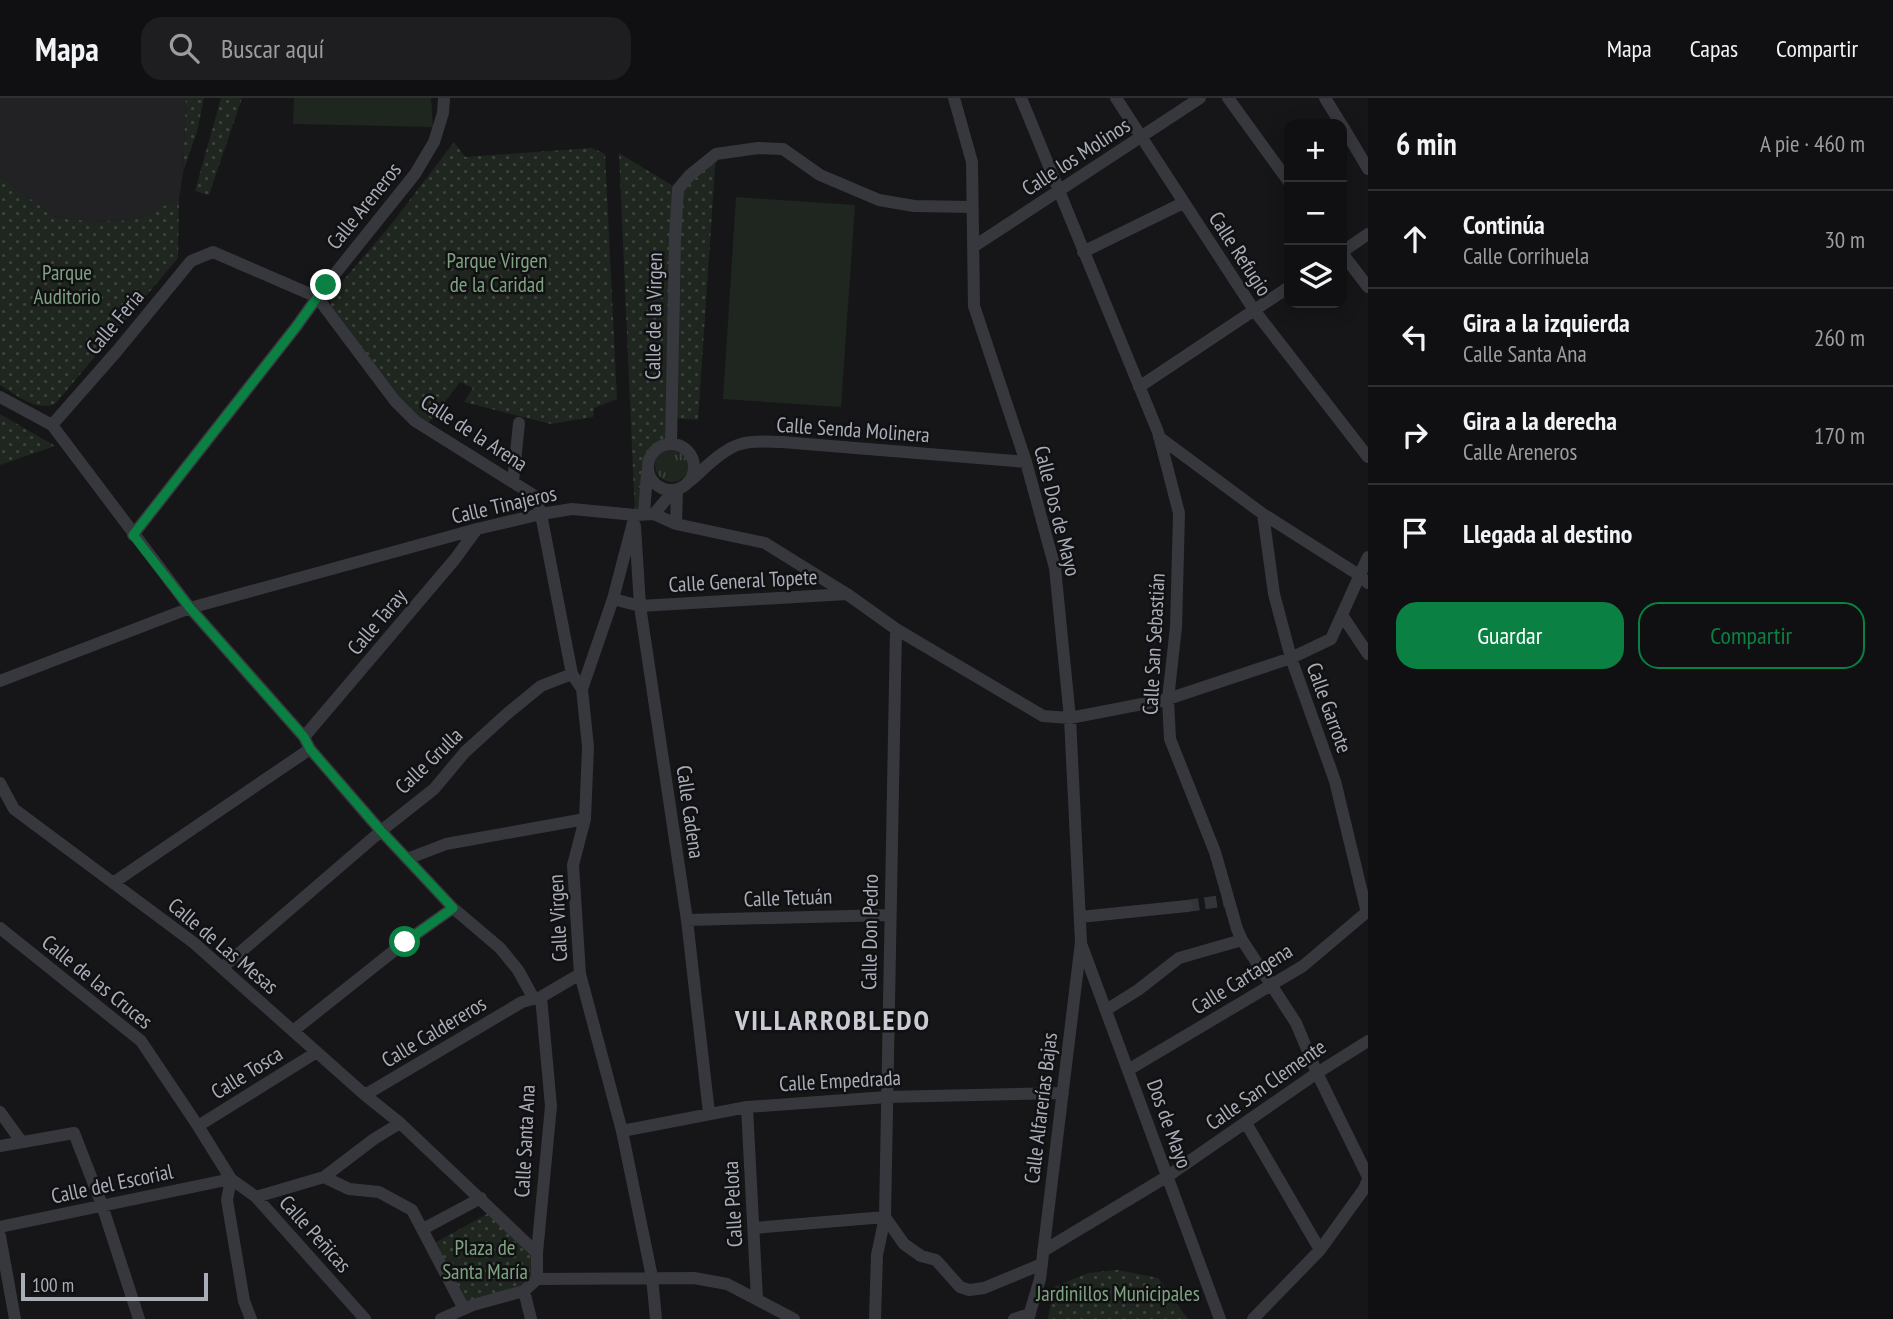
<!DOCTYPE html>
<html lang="es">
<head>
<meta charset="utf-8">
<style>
	:root { --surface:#101012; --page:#1e1e20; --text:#f1f3f6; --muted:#9c9d9f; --line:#303032; --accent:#0b8043 }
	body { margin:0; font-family:"PT Sans Narrow",sans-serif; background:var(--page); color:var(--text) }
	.controls { position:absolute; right:21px; top:21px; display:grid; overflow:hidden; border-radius:14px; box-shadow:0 4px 18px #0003 }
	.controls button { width:63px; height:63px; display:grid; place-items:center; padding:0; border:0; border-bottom:2px solid var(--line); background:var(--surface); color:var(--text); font:35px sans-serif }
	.scale { position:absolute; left:21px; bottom:18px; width:187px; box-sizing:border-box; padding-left:7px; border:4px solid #a8adb8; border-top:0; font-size:19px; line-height:24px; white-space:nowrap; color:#a8adb8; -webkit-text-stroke:5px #111113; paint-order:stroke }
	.stop { position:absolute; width:21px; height:21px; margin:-16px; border:5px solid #0b8043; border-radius:50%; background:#fff }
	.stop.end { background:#0b8043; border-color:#fff; box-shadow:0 2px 7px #0008 }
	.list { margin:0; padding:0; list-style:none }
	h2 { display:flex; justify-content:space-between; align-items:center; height:91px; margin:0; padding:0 28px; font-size:30px }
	h2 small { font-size:23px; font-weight:400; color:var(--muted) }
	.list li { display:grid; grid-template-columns:46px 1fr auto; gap:21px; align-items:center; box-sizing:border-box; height:98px; padding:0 28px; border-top:2px solid var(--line) }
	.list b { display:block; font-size:26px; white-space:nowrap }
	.list p { margin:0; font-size:23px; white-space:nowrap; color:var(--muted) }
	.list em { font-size:23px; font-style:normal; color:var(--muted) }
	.actions { display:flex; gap:14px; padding:21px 28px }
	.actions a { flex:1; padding:16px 0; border:2px solid var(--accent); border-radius:21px; text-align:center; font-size:24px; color:var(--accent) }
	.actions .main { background:var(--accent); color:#fff }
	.icon { flex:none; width:38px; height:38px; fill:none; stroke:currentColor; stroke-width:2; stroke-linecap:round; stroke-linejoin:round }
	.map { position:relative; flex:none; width:1368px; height:1221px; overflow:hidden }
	header { display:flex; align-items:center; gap:42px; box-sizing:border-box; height:98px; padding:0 35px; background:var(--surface); border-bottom:2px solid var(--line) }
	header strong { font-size:33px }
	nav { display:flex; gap:38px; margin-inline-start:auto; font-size:24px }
	.search { width:490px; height:63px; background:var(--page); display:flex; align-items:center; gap:18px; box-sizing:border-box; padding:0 24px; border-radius:21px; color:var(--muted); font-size:26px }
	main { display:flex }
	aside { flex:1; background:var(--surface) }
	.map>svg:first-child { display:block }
	.built { fill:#222225 }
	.grass { fill:url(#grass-tufts) }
	.park { fill:url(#park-dots) }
	.garden { fill:#1e261f }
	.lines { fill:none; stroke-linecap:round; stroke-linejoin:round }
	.minor-tunnel { stroke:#333438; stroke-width:12; stroke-dasharray:12 6; stroke-linecap:butt }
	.minor { stroke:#37383d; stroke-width:12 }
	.route { stroke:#0b8043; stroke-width:9 }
	.labels { text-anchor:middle; stroke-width:5; stroke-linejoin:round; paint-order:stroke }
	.street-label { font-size:21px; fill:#a8adb8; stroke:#111113 }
	.park-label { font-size:21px; fill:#7fa381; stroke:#111113 }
	.district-label { font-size:28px; font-weight:bold; letter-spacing:2px; fill:#c9ccd4; stroke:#111113 }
</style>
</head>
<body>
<header>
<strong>Mapa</strong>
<div class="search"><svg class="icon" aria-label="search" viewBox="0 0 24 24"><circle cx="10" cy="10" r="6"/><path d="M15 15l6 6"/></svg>Buscar aquí</div>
<nav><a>Mapa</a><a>Capas</a><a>Compartir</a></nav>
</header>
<main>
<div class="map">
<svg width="1368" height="1221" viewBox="0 0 1368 1221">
	<defs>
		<pattern id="grass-tufts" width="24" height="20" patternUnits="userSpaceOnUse" patternTransform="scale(1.75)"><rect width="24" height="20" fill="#1e261f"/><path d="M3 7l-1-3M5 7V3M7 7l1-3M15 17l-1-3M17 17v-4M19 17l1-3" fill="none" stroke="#3c433d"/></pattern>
		<pattern id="park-dots" width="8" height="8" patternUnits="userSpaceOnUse" patternTransform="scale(1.75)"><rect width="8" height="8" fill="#1e261f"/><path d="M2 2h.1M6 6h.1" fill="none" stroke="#3c433d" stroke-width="1.8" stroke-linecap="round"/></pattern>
	</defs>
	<rect width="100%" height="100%" fill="#161618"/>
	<path class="built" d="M0,0h186l-3,74 -4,27 -45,21 -42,2 -39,-6 -53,-40z"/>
	<path class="grass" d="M655 367a17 17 0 1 1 34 0a17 17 0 1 1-34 0Z"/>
	<path class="park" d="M186,0h18l-7,34 -14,40z
		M221,0h21l-33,97 -14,-4z
		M454,44l11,15 127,-9 13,6 12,245 -23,9 -1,9 -42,7 -87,-22 9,-14 -13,-6 -32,42 -29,-23 -68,-95 -1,-10 63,-74z
		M619,55l59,36 38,-35 -18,266 -27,-2v26c-6,1 -12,2 -17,7 -10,10 -9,47 -10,63l-9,1z
		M0,78l53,40 39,6 42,-2 45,-21 -1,59 -123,146c-20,8 -38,-9 -55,-19z
		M0,316l55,32 -55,19z
		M494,1112l43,43v26l-13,12 -60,18 -33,-64z
		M1118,1172l40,8 30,41h-140l6,-32 34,-14z"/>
	<path class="garden" d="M294,0h137l2,29 -140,-3z
		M736,99l119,8 -14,202 -118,-8z"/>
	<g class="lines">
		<path class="minor-tunnel" d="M1187,808l41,-6"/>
		<path class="minor" d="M954,0l18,64 2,144 52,156 29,106 15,150 11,224 -41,337 -12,40
			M1021,0l137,334 21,81 -3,114 -8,72 2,40 45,113 22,77 5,11 54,83 21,50 51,104
			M1116,0l138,212 114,147
			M1228,0l61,84
			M1325,0l16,26
			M1342,27l26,44
			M973,149l227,-149
			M1083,154l100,-49
			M1342,154l26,-18
			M1342,155l26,34
			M1139,289l150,-100
			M0,299l52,28 138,183 114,129 6,12 71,82 72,77 47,40 18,22 16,29
			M52,327l65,-74 74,-90 22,-9 104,45 78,104 20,20 120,75 6,18 31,160 10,15
			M1159,339l104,77 96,61 9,8
			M648 369a23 23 0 1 1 46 0a23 23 0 1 1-46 0Z
			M671,346l4,-206 3,-49 12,-14 26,-21 42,-6 25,1 37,26 59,25 35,6 58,1
			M690,383c14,-12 34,-33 51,-37 13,-4 28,-2 41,-2l244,20
			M513,384l6,-59
			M644,416l3,-41
			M654,416l20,-24
			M1263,416l11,80 17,64 44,123 32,132
			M635,417l-22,84 -31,90 6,58 -3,72 -12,46 7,109 42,157 30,146 4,42
			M676,426l1,-34
			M635,428l5,80 47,314 22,193
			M133,437l163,-208 30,-42 89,-111 19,-32 9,-29 1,-15
			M613,501l27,7 207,-12
			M1342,517l26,39
			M0,583l190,-73 287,-79 64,-15 31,-5 63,6 19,-1 22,10 89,19 82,51 49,35 147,87 27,2 98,-19 123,-41 40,-19 37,-82
			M304,639l151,-178 22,-30
			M0,685l14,26 180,134 171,152 35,28 137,130
			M407,761l39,-15 139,-25
			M113,785l197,-134
			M1080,819l107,-11
			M687,822l202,-5
			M0,830l141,113 57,85 33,53 25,18 109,122
			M1082,848l138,373
			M222,870l159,-137 53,-42 31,-37 43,-39 33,-27 31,-12
			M541,899l39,-23
			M1106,912l32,-20 41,-32 63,-18
			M293,933l112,-89 48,-34
			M1128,972l175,-104 65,-55
			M365,997l157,-93 19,-5 10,109 -14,147v26l-13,12 7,28
			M747,1009l10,192
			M0,1014l21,29
			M1246,1025l74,127
			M198,1028l119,-74
			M622,1033l125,-24 140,-10 176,-4
			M0,1048l74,-13 28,72 37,114
			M324,1079l25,12 30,3 33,18 52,99
			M231,1081l-4,21 17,101 7,18
			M256,1099l68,-20 50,-38 26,-16
			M0,1129l231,-48
			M754,1130l131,-11 19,27 17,12 15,4 24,27 9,3 15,-2 58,-24
			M423,1131l58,-31
			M0,1138l15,83
			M1043,1153l125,-75 149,-103 51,-32
			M537,1181l157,-1 33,6 67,35
			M441,1221l32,-14 51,-14
			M875,1221l2,-64 8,-38 11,-588
			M1014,1221l16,-5
			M1253,1221l67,-69 44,-61 4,-10"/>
	</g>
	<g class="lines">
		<path class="route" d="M326,187l-30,42 -163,208 57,73 114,129 6,12 71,82 72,77 -48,34"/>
	</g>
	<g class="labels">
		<g class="street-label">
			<text transform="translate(1076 59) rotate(-33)" y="7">Calle los Molinos</text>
			<text transform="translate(364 108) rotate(-51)" y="7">Calle Areneros</text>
			<text transform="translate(1240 156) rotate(57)" y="7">Calle Refugio</text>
			<text transform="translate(654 218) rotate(-89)" y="7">Calle de la Virgen</text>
			<text transform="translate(115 224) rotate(-50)" y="7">Calle Feria</text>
			<text transform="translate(853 332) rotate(4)" y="7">Calle Senda Molinera</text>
			<text transform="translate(474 335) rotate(33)" y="7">Calle de la Arena</text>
			<text transform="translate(504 407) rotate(-13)" y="7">Calle Tinajeros</text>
			<text transform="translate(1057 413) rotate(76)" y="7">Calle Dos de Mayo</text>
			<text transform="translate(743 483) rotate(-3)" y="7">Calle General Topete</text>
			<text transform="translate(377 524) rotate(-50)" y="7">Calle Taray</text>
			<text transform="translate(1154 546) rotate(-87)" y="7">Calle San Sebastián</text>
			<text transform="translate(1329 610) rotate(70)" y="7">Calle Garrote</text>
			<text transform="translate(429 663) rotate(-44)" y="7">Calle Grulla</text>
			<text transform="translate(690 714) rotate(82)" y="7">Calle Cadena</text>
			<text transform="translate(788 800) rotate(-2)" y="7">Calle Tetuán</text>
			<text transform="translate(558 820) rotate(-93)" y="7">Calle Virgen</text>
			<text transform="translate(870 834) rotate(-89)" y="7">Calle Don Pedro</text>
			<text transform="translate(223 848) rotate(40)" y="7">Calle de Las Mesas</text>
			<text transform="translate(1242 881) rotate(-32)" y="7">Calle Cartagena</text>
			<text transform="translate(97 884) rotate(39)" y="7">Calle de las Cruces</text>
			<text transform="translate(434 934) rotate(-31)" y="7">Calle Caldereros</text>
			<text transform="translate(247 975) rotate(-32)" y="7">Calle Tosca</text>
			<text transform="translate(840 983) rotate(-3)" y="7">Calle Empedrada</text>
			<text transform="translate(1266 987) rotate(-35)" y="7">Calle San Clemente</text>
			<text transform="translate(1041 1010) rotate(-83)" y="7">Calle Alfarerías Bajas</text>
			<text transform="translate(1169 1026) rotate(70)" y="7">Dos de Mayo</text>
			<text transform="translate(525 1043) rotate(-87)" y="7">Calle Santa Ana</text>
			<text transform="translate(112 1086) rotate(-12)" y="7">Calle del Escorial</text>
			<text transform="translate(733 1106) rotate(-93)" y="7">Calle Pelota</text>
			<text transform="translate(315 1136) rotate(48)" y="7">Calle Peñicas</text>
		</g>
		<g class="park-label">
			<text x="497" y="170">Parque Virgen<tspan x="497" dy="24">de la Caridad</tspan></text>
			<text x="67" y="182">Parque<tspan x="67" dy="24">Auditorio</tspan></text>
			<text x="485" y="1157">Plaza de<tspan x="485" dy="24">Santa María</tspan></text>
			<text x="1118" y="1203">Jardinillos Municipales</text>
		</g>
		<g class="district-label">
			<text x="833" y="932">VILLARROBLEDO</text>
		</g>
	</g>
</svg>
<div class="controls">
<button>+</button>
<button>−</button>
<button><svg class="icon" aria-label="layers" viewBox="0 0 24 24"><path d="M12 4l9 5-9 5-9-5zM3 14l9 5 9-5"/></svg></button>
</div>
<div class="scale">100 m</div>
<div class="stop" style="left:405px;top:844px"></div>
<div class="stop end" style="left:326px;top:187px"></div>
</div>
<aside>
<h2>6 min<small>A pie · 460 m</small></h2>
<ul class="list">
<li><svg class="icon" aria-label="ahead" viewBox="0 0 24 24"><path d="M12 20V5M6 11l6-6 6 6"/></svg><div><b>Continúa</b><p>Calle Corrihuela</p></div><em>30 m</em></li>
<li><svg class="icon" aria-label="left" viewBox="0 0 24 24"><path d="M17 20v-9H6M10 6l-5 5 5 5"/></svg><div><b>Gira a la izquierda</b><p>Calle Santa Ana</p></div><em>260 m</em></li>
<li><svg class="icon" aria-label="right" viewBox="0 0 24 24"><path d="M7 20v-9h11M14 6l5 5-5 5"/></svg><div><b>Gira a la derecha</b><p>Calle Areneros</p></div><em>170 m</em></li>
<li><svg class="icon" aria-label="arrive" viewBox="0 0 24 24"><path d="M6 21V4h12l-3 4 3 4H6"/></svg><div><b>Llegada al destino</b></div></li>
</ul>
<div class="actions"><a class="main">Guardar</a><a>Compartir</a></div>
</aside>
</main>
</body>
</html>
